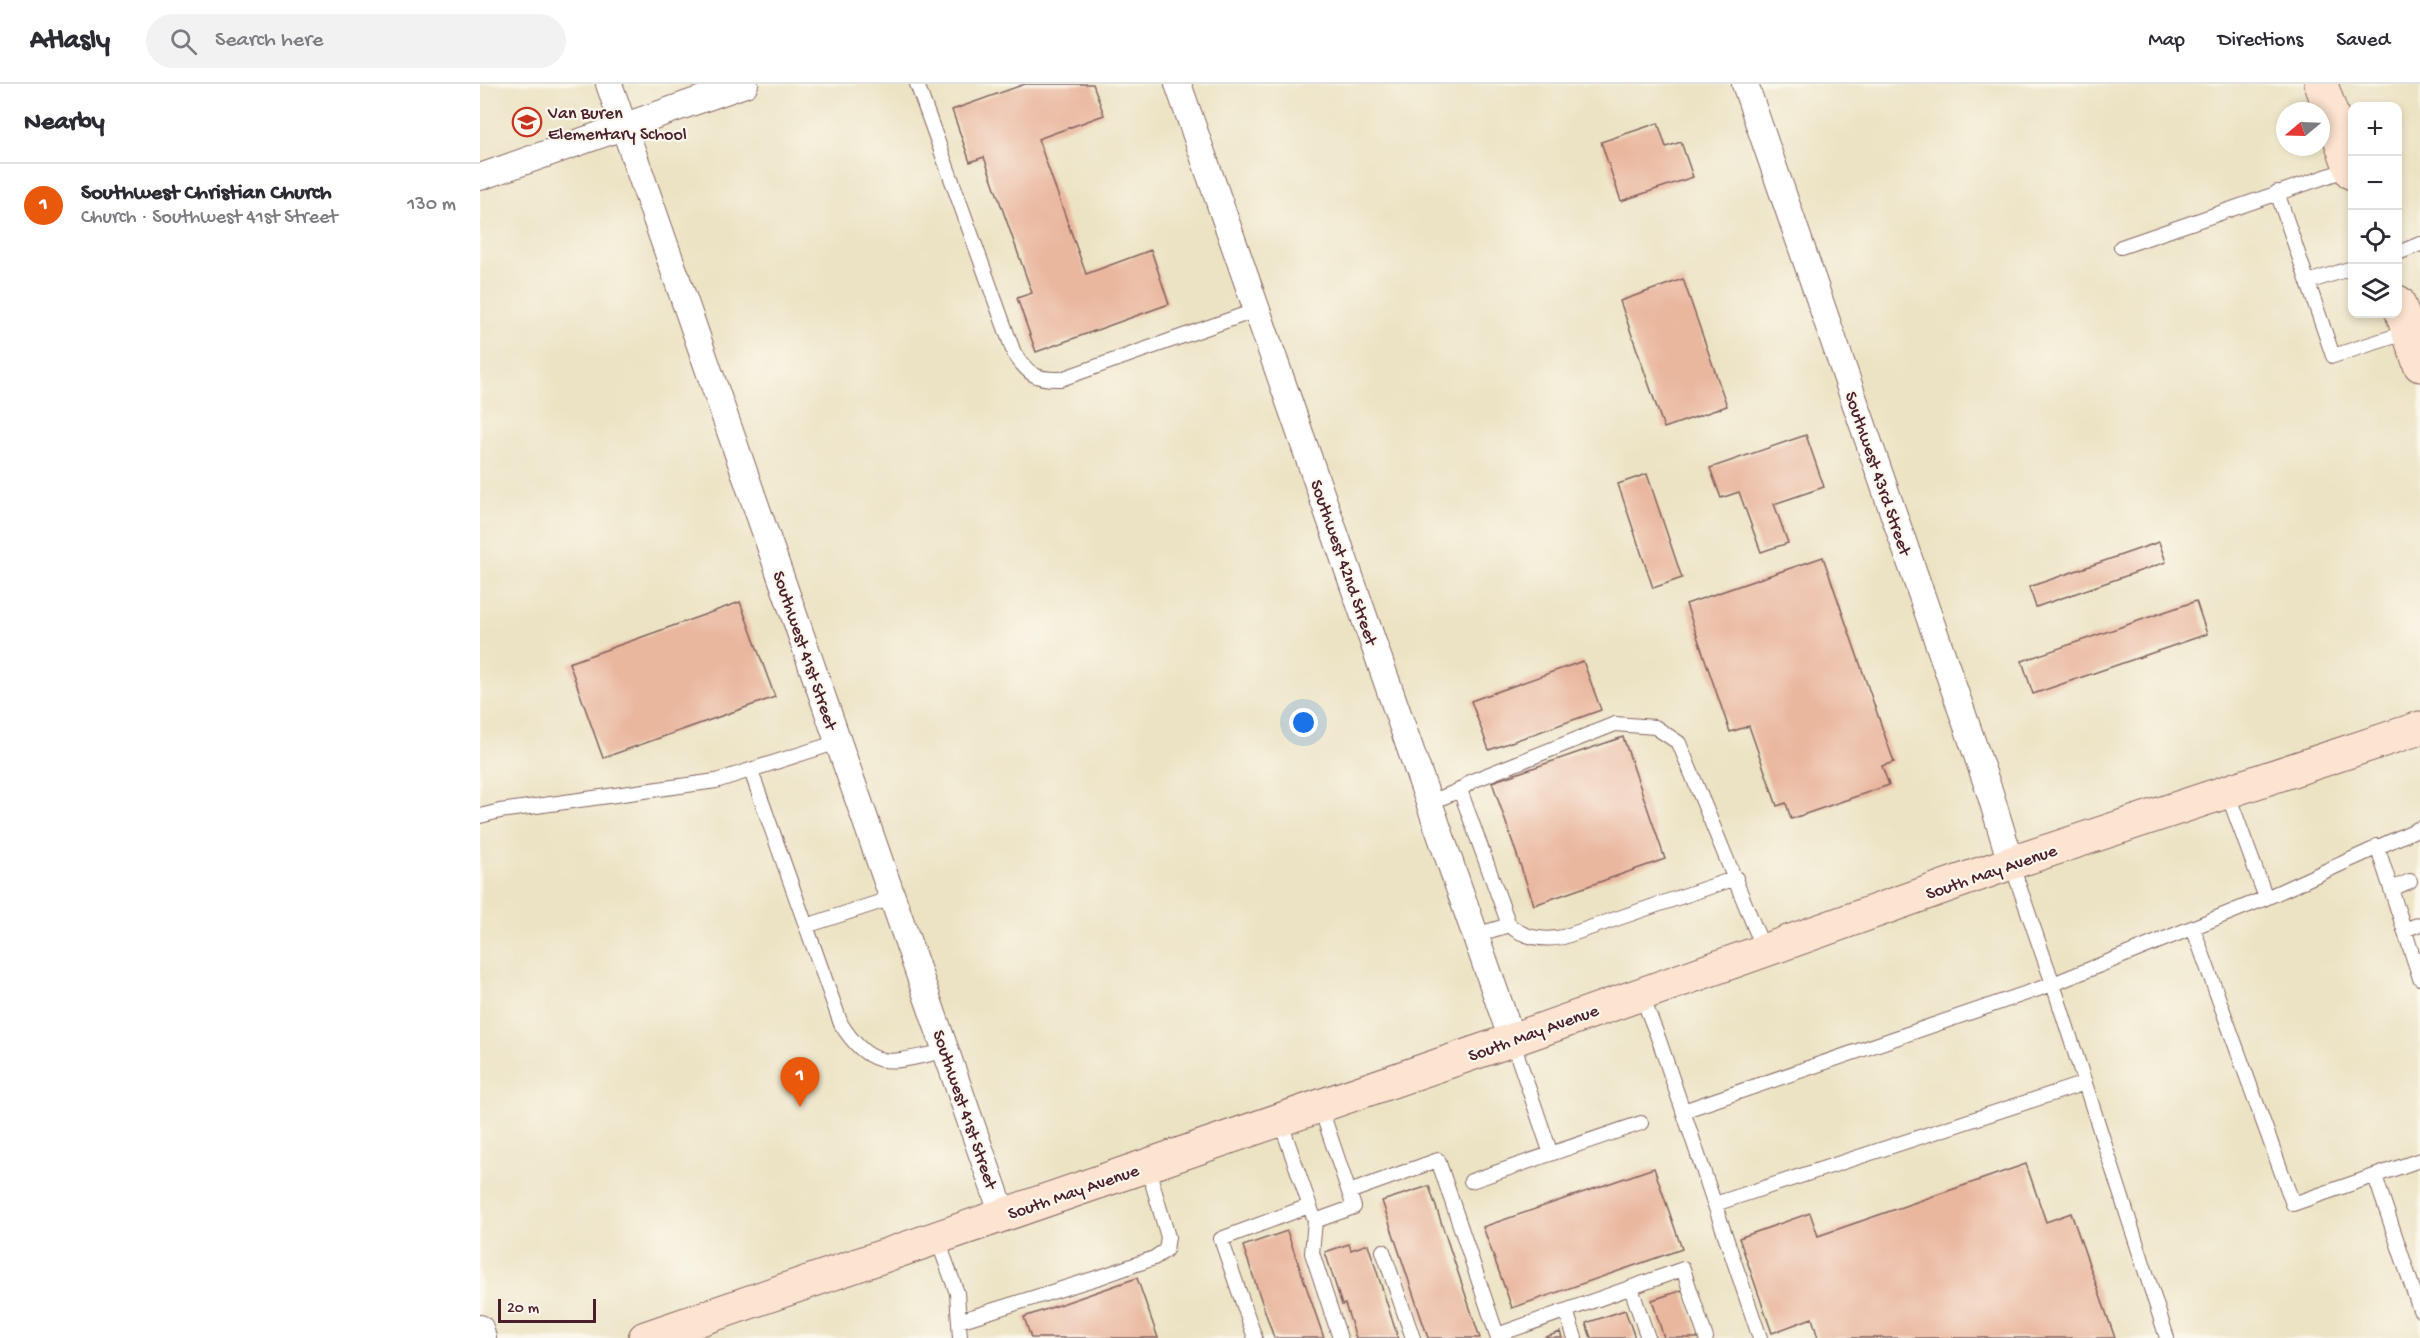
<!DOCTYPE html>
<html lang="en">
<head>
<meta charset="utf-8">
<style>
	:root { --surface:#fff; --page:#f2f2f3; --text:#2b2b33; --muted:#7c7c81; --line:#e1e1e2; --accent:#ea580c }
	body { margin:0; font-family:"Gochi Hand",sans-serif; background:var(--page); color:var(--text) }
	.controls { position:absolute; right:18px; top:18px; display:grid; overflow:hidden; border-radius:12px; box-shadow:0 3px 9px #0003 }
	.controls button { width:54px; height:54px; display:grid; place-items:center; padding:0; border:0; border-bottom:2px solid var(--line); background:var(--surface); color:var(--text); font:30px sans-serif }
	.compass { position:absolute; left:1796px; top:18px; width:54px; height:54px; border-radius:50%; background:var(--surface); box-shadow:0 3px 9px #0003; rotate:251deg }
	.scale { position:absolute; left:18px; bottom:15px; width:98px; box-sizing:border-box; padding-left:6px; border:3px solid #4a1f2b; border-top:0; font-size:16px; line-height:21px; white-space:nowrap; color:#4a1f2b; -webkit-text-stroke:4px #fbf7ec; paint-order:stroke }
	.you { position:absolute; left:824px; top:639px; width:21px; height:21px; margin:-15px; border:4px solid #fff; border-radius:50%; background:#1a73e8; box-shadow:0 0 0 9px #1a73e833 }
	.badge { display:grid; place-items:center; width:39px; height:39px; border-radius:50%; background:var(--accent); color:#fff; font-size:20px; font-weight:700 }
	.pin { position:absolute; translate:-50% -50px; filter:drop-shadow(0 2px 3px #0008) }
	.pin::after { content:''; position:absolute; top:32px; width:21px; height:18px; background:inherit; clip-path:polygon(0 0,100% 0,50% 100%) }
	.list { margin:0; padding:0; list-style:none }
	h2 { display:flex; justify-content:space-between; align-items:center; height:78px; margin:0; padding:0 24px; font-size:26px }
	h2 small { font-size:20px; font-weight:400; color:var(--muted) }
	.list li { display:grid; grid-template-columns:39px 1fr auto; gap:18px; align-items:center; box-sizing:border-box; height:84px; padding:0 24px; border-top:2px solid var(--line) }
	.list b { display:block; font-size:22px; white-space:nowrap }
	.list p { margin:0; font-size:20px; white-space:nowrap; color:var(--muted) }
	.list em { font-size:20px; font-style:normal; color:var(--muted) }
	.icon { flex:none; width:33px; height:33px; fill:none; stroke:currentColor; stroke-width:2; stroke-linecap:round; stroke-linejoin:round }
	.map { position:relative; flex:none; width:1940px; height:1254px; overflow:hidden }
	header { display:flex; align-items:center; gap:36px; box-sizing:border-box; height:84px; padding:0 30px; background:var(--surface); border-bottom:2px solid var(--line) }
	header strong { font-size:28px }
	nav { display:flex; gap:33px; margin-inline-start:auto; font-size:21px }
	.search { width:420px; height:54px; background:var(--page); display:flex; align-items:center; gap:15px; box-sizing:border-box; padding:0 21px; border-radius:33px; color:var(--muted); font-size:22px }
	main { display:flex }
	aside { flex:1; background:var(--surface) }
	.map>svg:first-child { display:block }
	.building { fill:#e9b69e }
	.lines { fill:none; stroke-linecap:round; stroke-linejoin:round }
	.service-casing { stroke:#836461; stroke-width:16 }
	.minor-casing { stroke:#836461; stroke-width:28 }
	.secondary-casing { stroke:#836461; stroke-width:35 }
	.service { stroke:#fff; stroke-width:14 }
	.minor { stroke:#fff; stroke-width:26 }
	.secondary { stroke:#fde4d0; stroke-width:33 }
	.labels { text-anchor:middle; stroke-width:4.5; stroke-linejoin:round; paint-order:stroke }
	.poi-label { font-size:18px; fill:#4a1f2b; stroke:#fbf7ec; text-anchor:start }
	.street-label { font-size:18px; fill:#4a1f2b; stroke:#fbf7ec }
</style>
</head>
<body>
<header>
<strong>Atlasly</strong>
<div class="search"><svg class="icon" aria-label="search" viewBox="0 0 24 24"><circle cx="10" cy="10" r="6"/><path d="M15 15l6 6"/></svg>Search here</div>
<nav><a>Map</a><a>Directions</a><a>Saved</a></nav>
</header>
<main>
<aside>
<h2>Nearby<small></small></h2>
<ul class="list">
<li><span class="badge">1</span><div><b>Southwest Christian Church</b><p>Church · Southwest 41st Street</p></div><em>130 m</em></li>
</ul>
</aside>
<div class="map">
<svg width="1940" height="1254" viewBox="0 0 1940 1254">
	<rect width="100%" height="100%" fill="#fbf7ec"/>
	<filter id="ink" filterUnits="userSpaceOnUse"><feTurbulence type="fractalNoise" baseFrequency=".0167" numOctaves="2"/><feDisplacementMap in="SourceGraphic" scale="12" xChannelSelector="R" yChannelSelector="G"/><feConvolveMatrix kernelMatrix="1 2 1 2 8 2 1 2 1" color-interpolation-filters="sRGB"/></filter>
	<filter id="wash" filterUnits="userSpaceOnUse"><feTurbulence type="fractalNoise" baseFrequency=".008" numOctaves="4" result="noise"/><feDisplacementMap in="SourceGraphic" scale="24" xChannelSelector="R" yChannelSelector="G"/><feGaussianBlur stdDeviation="1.35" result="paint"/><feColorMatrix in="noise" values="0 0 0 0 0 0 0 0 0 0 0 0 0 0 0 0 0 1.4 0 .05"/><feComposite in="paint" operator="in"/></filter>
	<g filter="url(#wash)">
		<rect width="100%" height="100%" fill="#ece3c4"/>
		<g id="blocks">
			<path class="building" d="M545,0h68l11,31 -66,24 48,135 65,-24 18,54 -133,48 -19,-54 15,-5 -48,-136 -14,5 -18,-52z
				M1178,39l8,24 15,-5 12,35 -72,24 -20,-59z
				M1203,195l44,127 -63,22 -44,-127z
				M1326,351l18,52 -50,17 14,39 -27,9 -22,-60 -18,6 -11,-30z
				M1167,390l35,104 -29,10 -35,-104z
				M1679,458l7,20 -130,45 -7,-20z
				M1343,473l71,205 -12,4 7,19 -98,34 -5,-16 -9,3 -28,-80 -19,6 -44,-128z
				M1716,517l11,33 -174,60 -11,-33z
				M260,518l35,95 -172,61 -34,-95z
				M1103,577l18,49 -112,40 -18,-49z
				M1143,653l42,122 -131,46 -42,-123z
				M1546,1080l20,58 25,-9 44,125h-297l-6,-20 -40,15 -33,-95 71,-25 8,23z
				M1174,1084l28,81 -170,59 -29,-81z
				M949,1102l51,152h-52l-46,-137z
				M807,1147l37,107h-50l-31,-92z
				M869,1160l2,6 17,-6 30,94h-42l-11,-34 -3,1 -17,-53z
				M657,1194l21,60h-127l-7,-21z
				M1203,1206l16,48h-35l-12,-38z
				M1145,1226l10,28h-44l-5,-15z
				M1080,1248l2,6h-19z"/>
		</g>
	</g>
	<g filter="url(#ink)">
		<use href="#blocks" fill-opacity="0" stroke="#836461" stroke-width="1.5"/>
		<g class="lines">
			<g class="service-casing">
				<path id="service" d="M437,0l97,269c14,21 21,27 47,26l196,-69
					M1797,108l56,164 75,-24
					M1641,163l230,-79
					M1918,169l22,-9
					M1828,198l44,-14
					M271,687l90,253c32,51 53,37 105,27
					M980,706l49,135c16,13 33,16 54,12l173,-59
					M1747,708l39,106
					M949,719l31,-13 12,-9 143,-57 40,3 24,16 85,207
					M0,732l20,-5 216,-30 122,-39
					M1897,762l43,132
					M1531,779l42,121 213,-86 154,-70
					M1911,805l19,-8
					M326,842l86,-28
					M1713,844l100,276 127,-44
					M1924,846l16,-6
					M996,851l33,-10
					M1161,910l18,46 101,298
					M1032,956l39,114
					M1203,1027l370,-127 114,354
					M800,1036l35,101 39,-14 -34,-101
					M1895,1092l45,134
					M991,1097l170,-58
					M869,1108l89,-32 60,178
					M1235,1120l370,-121
					M835,1137l-3,32 28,85
					M457,1154l20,55 3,45
					M903,1167l30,87
					M1151,1204l17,50
					M1086,1227l9,27
					M479,1237l144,-45 51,-18 12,-8 2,-13 -21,-72
					M1017,1251l186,-66 23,69
					M775,1254l-34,-99 88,-33"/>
			</g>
			<g class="minor-casing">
				<path id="minor" d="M129,0l394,1131
					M698,0l334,956
					M1265,0l245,709 21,70
					M0,93l265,-93
					M0,1244l3,10"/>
			</g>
			<g class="secondary-casing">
				<path id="secondary" d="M1841,0l31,89
					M1918,218l22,63
					M165,1254l867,-298 499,-177 409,-135"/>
			</g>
			<use href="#service" class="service"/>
			<use href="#minor" class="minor"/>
			<use href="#secondary" class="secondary"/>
		</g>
	</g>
	<defs>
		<g id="school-ring" transform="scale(1.5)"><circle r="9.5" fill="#fbf7ec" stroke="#c8321e" stroke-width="1.5"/><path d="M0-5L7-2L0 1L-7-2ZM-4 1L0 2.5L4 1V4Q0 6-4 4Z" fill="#c8321e"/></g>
	</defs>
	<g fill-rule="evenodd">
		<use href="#school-ring" x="47" y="38"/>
	</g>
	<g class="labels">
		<g class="poi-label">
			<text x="68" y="34">Van Buren<tspan x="68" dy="21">Elementary School</tspan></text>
		</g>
		<g class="street-label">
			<text transform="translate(1399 389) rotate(71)" y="6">Southwest 43rd Street</text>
			<text transform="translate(865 478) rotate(71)" y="6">Southwest 42nd Street</text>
			<text transform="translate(326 566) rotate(71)" y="6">Southwest 41st Street</text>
			<text transform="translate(1511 787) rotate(-19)" y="6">South May Avenue</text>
			<text transform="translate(1053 948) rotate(-20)" y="6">South May Avenue</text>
			<text transform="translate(486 1025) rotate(71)" y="6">Southwest 41st Street</text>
			<text transform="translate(593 1107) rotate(-19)" y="6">South May Avenue</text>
		</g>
	</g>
</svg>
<div class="controls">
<button>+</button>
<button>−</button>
<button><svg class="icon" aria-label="locate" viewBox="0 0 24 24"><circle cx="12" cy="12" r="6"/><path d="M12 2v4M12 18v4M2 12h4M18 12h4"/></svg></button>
<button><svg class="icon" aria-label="layers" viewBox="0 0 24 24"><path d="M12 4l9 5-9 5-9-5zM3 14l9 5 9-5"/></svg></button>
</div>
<svg class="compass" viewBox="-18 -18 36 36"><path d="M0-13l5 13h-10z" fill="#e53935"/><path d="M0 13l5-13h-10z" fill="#7c7c81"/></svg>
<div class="scale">20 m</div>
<div class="you"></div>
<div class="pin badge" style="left:320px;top:1023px">1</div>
</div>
</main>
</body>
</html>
